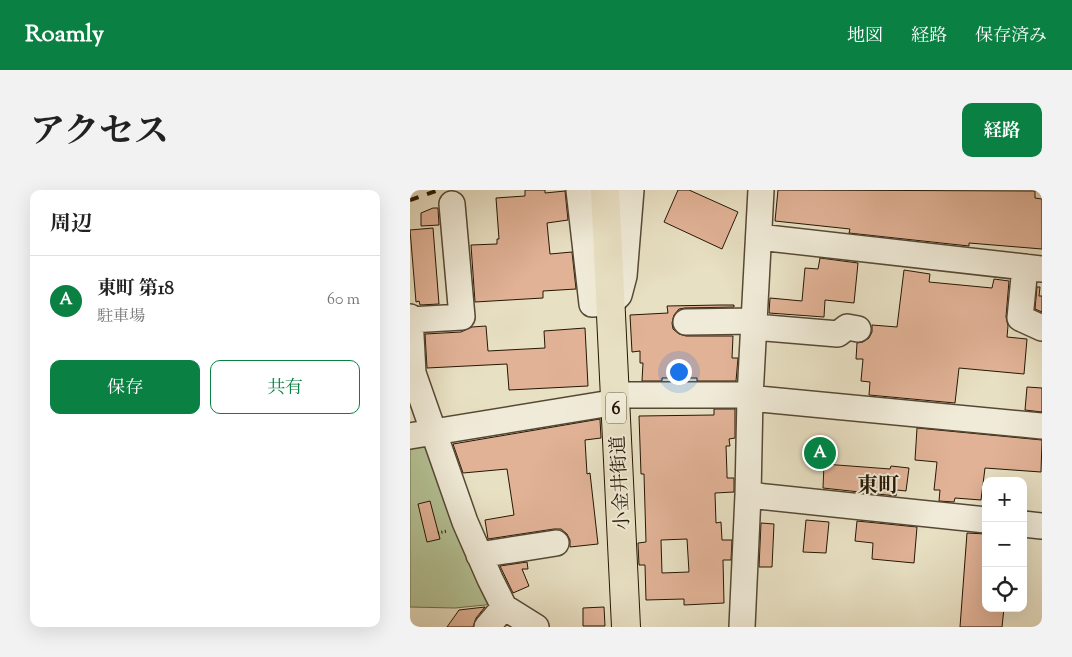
<!DOCTYPE html>
<html lang="ja">
<head>
<meta charset="utf-8">
<style>
	:root { --surface:#fff; --page:#f2f2f2; --text:#222; --muted:#767676; --line:#e0e0e0; --accent:#0b8043 }
	body { margin:0; font-family:"Sorts Mill Goudy","Noto Serif JP",serif; background:var(--page); color:var(--text) }
	.controls { position:absolute; right:15px; bottom:15px; display:grid; overflow:hidden; border-radius:10px; box-shadow:0 5px 20px #0002 }
	.controls button { width:45px; height:45px; display:grid; place-items:center; padding:0; border:0; border-bottom:1px solid var(--line); background:var(--surface); color:var(--text); font:25px sans-serif }
	.you { position:absolute; left:268px; top:181px; width:18px; height:18px; margin:-12px; border:4px solid #fff; border-radius:50%; background:#1a73e8; box-shadow:0 0 0 8px #1a73e833 }
	.badge { display:grid; place-items:center; width:32px; height:32px; border-radius:50%; background:var(--accent); color:#fff; font-size:16px; font-weight:700 }
	.pin { position:absolute; translate:-50% -50%; border:2px solid #fff; box-shadow:0 1px 5px #0006 }
	.list { margin:0; padding:0; list-style:none }
	h2 { display:flex; justify-content:space-between; align-items:center; height:65px; margin:0; padding:0 20px; font-size:21px }
	h2 small { font-size:16px; font-weight:400; color:var(--muted) }
	.list li { display:grid; grid-template-columns:32px 1fr auto; gap:15px; align-items:center; box-sizing:border-box; height:90px; padding:0 20px; border-top:1px solid var(--line) }
	.list b { display:block; font-size:19px; white-space:nowrap }
	.list p { margin:0; font-size:16px; white-space:nowrap; color:var(--muted) }
	.list em { font-size:16px; font-style:normal; color:var(--muted) }
	.actions { display:flex; gap:10px; padding:15px 20px }
	.actions a { flex:1; padding:11px 0; border:1px solid var(--accent); border-radius:10px; text-align:center; font-size:18px; color:var(--accent) }
	.actions .main { background:var(--accent); color:#fff }
	.icon { flex:none; width:28px; height:28px; fill:none; stroke:currentColor; stroke-width:2; stroke-linecap:round; stroke-linejoin:round }
	.map { position:relative; flex:none; width:632px; height:437px; overflow:hidden; border-radius:10px }
	header { display:flex; align-items:center; gap:30px; box-sizing:border-box; height:70px; padding:0 25px; background:var(--accent); color:#fff }
	header strong { font-size:24px }
	nav { display:flex; gap:28px; margin-inline-start:auto; font-size:18px }
	.intro { display:flex; align-items:center; justify-content:space-between; box-sizing:border-box; height:120px; padding:0 30px }
	h1 { margin:0; font-size:35px }
	.button { padding:12px 22px; border-radius:10px; background:var(--accent); color:#fff; font-size:18px; font-weight:700 }
	main { display:flex; gap:30px; padding:0 30px }
	aside { flex:1; background:var(--surface); border-radius:10px; box-shadow:0 5px 20px #0002 }
	.map>svg:first-child { display:block }
	.green { fill:#b4c295; stroke:#6c6c4c }
	.building { fill:#e1b296; stroke:#251704; fill-rule:evenodd }
	.lines { fill:none; stroke-linecap:round; stroke-linejoin:round }
	.minor-casing { stroke:#564934; stroke-width:28 }
	.major-casing { stroke:#251704; stroke-width:30 }
	.path { stroke:#251704; stroke-width:3; stroke-dasharray:1 2.5; stroke-linecap:butt }
	.minor { stroke:#f0ebd8; stroke-width:25 }
	.major { stroke:#e8e0c3; stroke-width:28 }
	.rail { stroke:#251704; stroke-width:4; stroke-dasharray:9 9; stroke-linecap:butt }
	.labels { text-anchor:middle; stroke-width:4; stroke-linejoin:round; paint-order:stroke }
	.shield { fill:#f0ebd8; stroke:#625744; stroke-width:1 }
	.shield-label { font-size:18px; font-weight:bold; fill:#251704 }
	.street-label { font-size:19px; fill:#251704; stroke:#f0ebd8 }
	.quarter-label { font-size:21px; font-weight:bold; fill:#251704; stroke:#f0ebd8 }
</style>
</head>
<body>
<header>
<strong>Roamly</strong>
<nav><a>地図</a><a>経路</a><a>保存済み</a></nav>
</header>
<div class="intro"><h1>アクセス</h1><a class="button">経路</a></div>
<main>
<aside>
<h2>周辺<small></small></h2>
<ul class="list">
<li><span class="badge">A</span><div><b>東町 第18</b><p>駐車場</p></div><em>60 m</em></li>
</ul>
<div class="actions"><a class="main">保存</a><a>共有</a></div>
</aside>
<div class="map">
<svg width="632" height="437" viewBox="0 0 632 437">
	<rect width="100%" height="100%" fill="#e8e0c3"/>
	<filter id="stains"><feTurbulence type="fractalNoise" baseFrequency=".004" numOctaves="4"/><feColorMatrix values="0 0 0 0 .2 0 0 0 0 .09 0 0 0 0 .02 0 0 0 .5 -.17"/></filter>
	<radialGradient id="worn" r=".72"><stop offset=".6" stop-color="#630" stop-opacity="0"/><stop offset="1" stop-color="#630" stop-opacity=".3"/></radialGradient>
	<path class="green" d="M18,245l67,169 -40,4 -45,-1v-167z"/>
	<path class="building" d="M115,0h20v3l20,-2 3,29 -21,3 3,31 22,-2 4,37 -33,2v7l-68,4 -4,-57 26,-1v-5h2l-3,-41 29,-2z
		M268,0h11l49,22 -16,37 -58,-27z
		M368,0l257,1v7l7,1v50l-73,-6v3l-120,-13 1,-4 -75,-8z
		M23,18h5l1,17 -18,1v-13z
		M23,38l6,76 -19,1 -1,-4 -3,1 -6,-72z
		M410,68l38,5 -4,40 -29,-3 -1,17 -55,-4 1,-15 32,3 3,-33 13,1z
		M494,80l26,4 -1,8 63,6 2,-9 15,2 -3,36 2,9 -1,11 20,2 -3,35 -65,-6 -4,35 -86,-8 1,-13 -9,-1 2,-22h-7l1,-16 6,-1 6,-4 3,-6v-7l25,2z
		M627,97h3l-1,9h3v16l-7,-3z
		M310,115h14v2l-49,1 -6,1 -5,6 -2,8 1,6 6,5 7,2h47l-1,22h6l-2,23h-39v-3h-35v3h-20l1,-18h-3v-12l-8,1 -2,-37 38,-2 -1,-7z
		M76,136l2,25 57,-3 -1,-17 41,-3 3,58 -79,4 -2,-26 -80,4 -2,-34 36,-2 11,-5z
		M617,197l15,1v24l-17,-2z
		M304,219h21v29l-6,1 1,7h-4l1,28v4h7v14l-19,1 1,30 5,-1 1,18h10l-1,20h-8l1,43 -40,2v-6l-38,1 -1,-35h-6l-1,-21v-1l8,-1 -2,-68h-3l-2,-58 75,-1zM277,349l2,33 -27,1 -1,-33z
		M190,229l1,19 -16,2 2,34 3,-1 8,71 -28,3v-7l-3,-6 -6,-5h-7l-66,10 -3,-19 29,-5 -7,-46 -44,4 -10,-29z
		M507,238l125,12 -1,32 -56,-4 -4,32 -26,-2 -1,4 -15,-1 1,-11h-6l3,-28 -22,-2z
		M414,274l66,5 1,-3 18,2 -3,23 -9,-1 -1,6 -73,-8z
		M20,311l10,38 -13,3 -9,-38z
		M396,330l23,2 -3,31 -23,-1z
		M447,331l60,6 -3,36 -42,-4 1,-16 -18,-2z
		M351,333l13,1 -2,43h-13z
		M557,343l19,1v74h18l-2,19h-42z
		M117,372l1,7h-6l7,17 -16,7 -13,-27z
		M75,417l-9,11 -3,9h-26l12,-17z
		M194,417l1,19h-22v-18z"/>
	<g class="lines">
		<g class="minor-casing">
			<path id="minor" d="M169,0l13,114 19,-1 8,-8 5,-19 7,-86
				M349,47l283,32
				M615,77l-5,51 22,10
				M0,127l3,56 52,149 25,57 14,28 32,20
				M0,130l52,-3 -10,-113
				M276,132l69,-1
				M344,137l84,7 9,-7 11,2
				M0,246l195,-32 22,-9h116l17,4 282,27
				M338,305l238,25
				M613,334l19,2
				M69,365l77,-12
				M77,437l17,-20
				M332,437l6,-132 2,-98 11,-207"/>
		</g>
		<g class="major-casing">
			<path id="major" d="M195,0l21,437"/>
		</g>
		<path class="path" d="M28,343l9,-2"/>
		<use href="#minor" class="minor"/>
		<use href="#major" class="major"/>
		<path class="rail" d="M0,10l29,-10"/>
	</g>
	<g class="labels">
		<rect class="shield" x="196" y="202.5" width="20" height="31" rx="4"/>
		<g class="shield-label">
			<text x="206" y="224">6</text>
		</g>
		<g class="street-label">
			<text transform="translate(209 293) rotate(-93)" y="7">小金井街道</text>
		</g>
		<g class="quarter-label">
			<text x="468" y="302">東町</text>
		</g>
	</g>
	<rect width="100%" height="100%" filter="url(#stains)"/>
	<rect width="100%" height="100%" fill="url(#worn)"/>
</svg>
<div class="controls">
<button>+</button>
<button>−</button>
<button><svg class="icon" aria-label="locate" viewBox="0 0 24 24"><circle cx="12" cy="12" r="6"/><path d="M12 2v4M12 18v4M2 12h4M18 12h4"/></svg></button>
</div>
<div class="you"></div>
<div class="pin badge" style="left:410px;top:263px">A</div>
</div>
</main>
</body>
</html>
